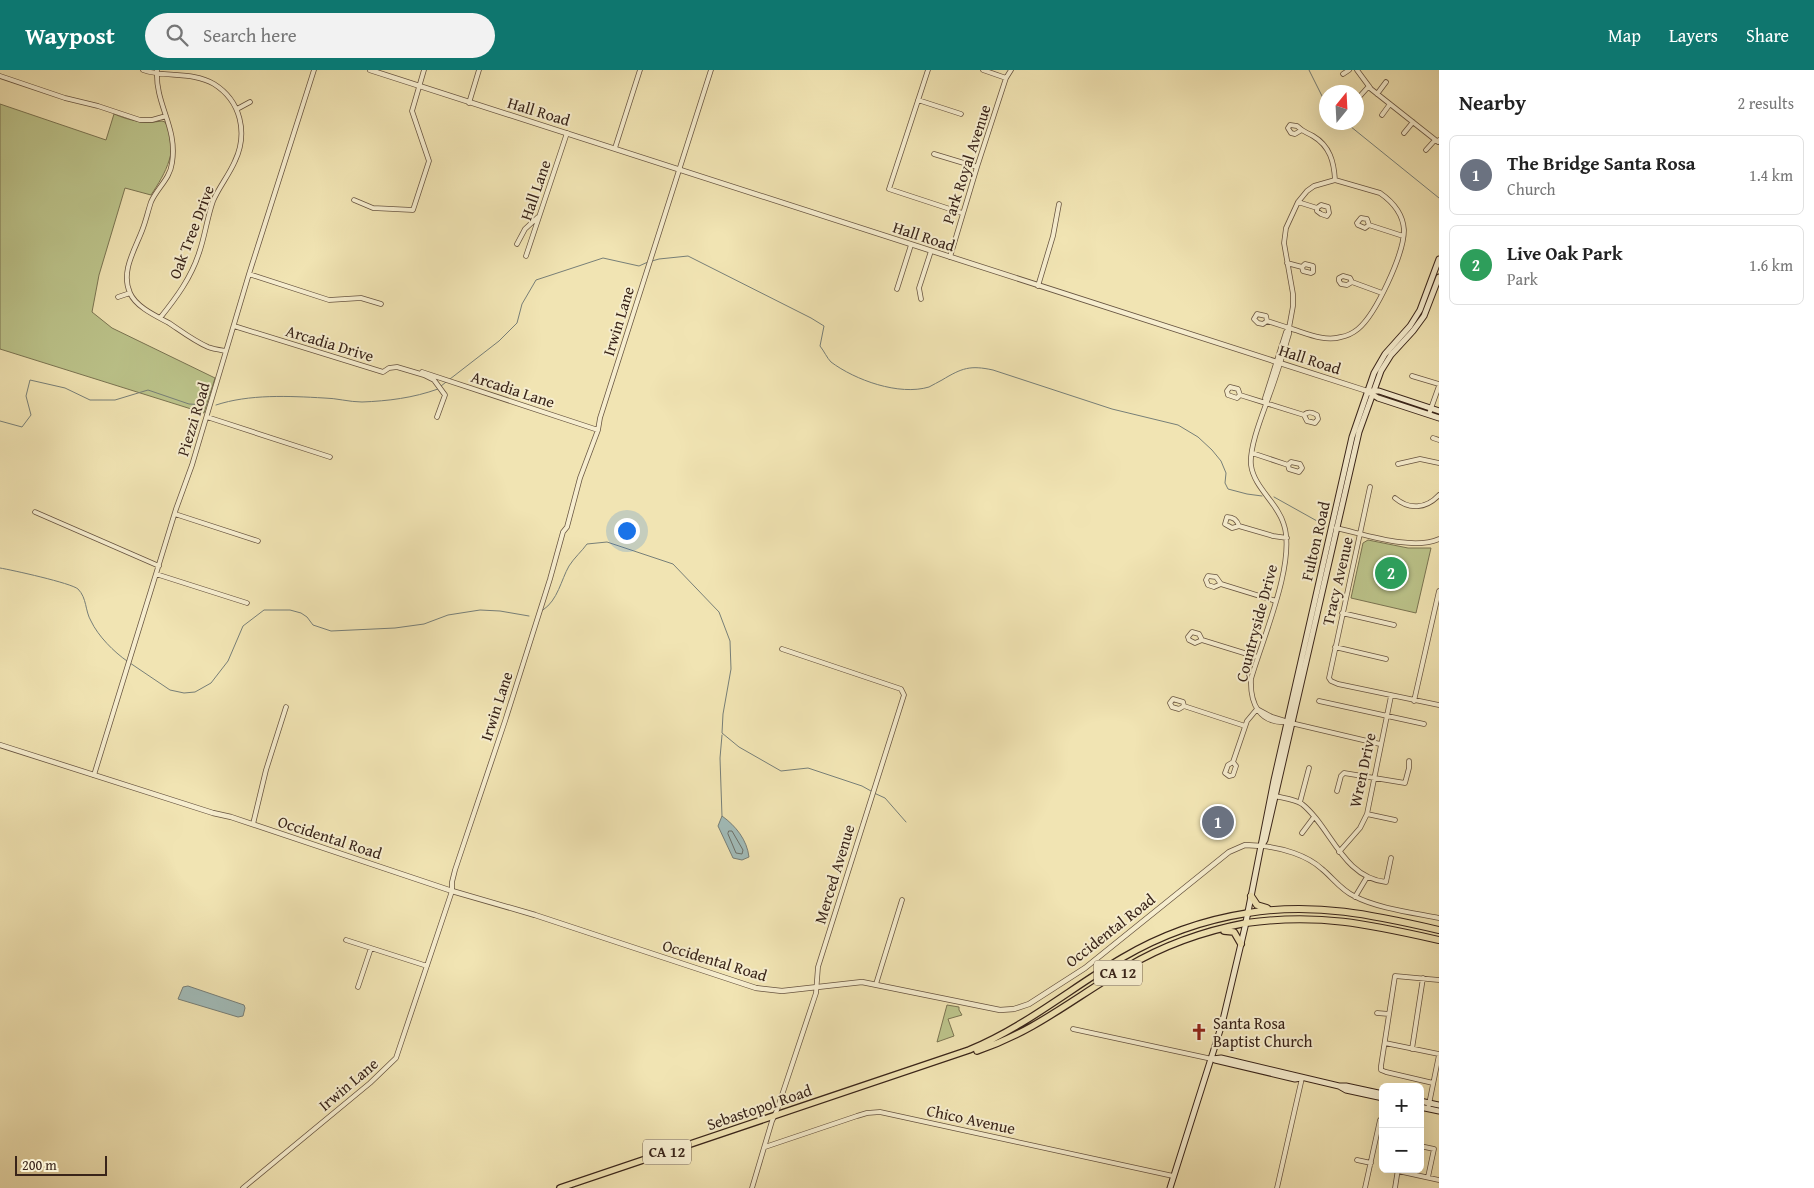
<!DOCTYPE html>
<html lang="en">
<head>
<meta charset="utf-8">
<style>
	:root { --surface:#fff; --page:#f2f2f2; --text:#222; --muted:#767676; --line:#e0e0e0; --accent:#0f766e }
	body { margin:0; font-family:"Gentium Book Plus",serif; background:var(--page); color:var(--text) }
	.controls { position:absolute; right:15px; bottom:15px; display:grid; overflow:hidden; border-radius:8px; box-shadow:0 5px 20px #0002 }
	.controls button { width:45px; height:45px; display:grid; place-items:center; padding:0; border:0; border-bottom:1px solid var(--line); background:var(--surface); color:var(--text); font:25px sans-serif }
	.compass { position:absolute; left:1319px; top:15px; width:45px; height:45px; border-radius:50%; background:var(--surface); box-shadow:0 5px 20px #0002; rotate:18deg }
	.scale { position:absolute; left:15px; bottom:12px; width:92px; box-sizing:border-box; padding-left:5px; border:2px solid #392419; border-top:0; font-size:14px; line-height:18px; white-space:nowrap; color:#392419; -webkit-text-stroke:4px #f6edce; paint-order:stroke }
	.you { position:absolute; left:626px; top:460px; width:18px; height:18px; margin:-12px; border:4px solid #fff; border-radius:50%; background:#1a73e8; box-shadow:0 0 0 8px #1a73e833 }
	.badge { display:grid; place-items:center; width:32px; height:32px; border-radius:50%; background:var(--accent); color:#fff; font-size:16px; font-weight:700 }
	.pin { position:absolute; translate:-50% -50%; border:2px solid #fff; box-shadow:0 1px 5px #0006 }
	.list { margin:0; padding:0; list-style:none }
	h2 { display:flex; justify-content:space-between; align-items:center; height:65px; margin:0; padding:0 20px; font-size:21px }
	h2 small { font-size:16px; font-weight:400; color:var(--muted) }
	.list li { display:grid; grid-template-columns:32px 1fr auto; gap:15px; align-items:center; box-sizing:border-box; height:80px; margin:0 10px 10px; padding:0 10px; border:1px solid var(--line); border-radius:8px }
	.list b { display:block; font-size:19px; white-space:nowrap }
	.list p { margin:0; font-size:16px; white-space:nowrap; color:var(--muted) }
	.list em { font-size:16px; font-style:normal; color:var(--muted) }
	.icon { flex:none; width:28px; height:28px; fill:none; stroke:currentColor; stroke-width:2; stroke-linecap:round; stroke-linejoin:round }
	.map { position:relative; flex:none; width:1439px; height:1118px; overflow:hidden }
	header { display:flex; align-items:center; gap:30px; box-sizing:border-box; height:70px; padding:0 25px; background:var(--accent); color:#fff }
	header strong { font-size:24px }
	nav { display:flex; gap:28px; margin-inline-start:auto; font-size:18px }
	.search { width:350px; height:45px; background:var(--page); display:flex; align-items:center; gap:12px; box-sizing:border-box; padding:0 18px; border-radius:28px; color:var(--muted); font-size:19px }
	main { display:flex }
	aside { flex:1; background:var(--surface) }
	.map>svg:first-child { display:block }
	.green { fill:#bcc48b; stroke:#7a7452 }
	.water { fill:#a1bbb8; stroke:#777f78 }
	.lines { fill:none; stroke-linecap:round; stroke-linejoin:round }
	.shore { stroke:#6d7068; stroke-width:1 }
	.stream { stroke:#777f78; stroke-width:1 }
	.minor-casing { stroke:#675440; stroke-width:5.5 }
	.tertiary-casing { stroke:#675440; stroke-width:6 }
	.secondary-casing { stroke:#392419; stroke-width:7 }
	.primary-casing { stroke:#392419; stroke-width:8 }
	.motorway-casing { stroke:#392419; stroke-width:8 }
	.minor { stroke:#f6edce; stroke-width:4 }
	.tertiary { stroke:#f6edce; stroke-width:4.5 }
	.secondary { stroke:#f6edce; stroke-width:5 }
	.primary { stroke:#f1e4b3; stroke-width:5.5 }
	.motorway { stroke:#f1e4b3; stroke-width:6 }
	.labels { text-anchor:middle; stroke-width:4; stroke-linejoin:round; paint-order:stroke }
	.shield { fill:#f6edce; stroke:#72604f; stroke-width:1 }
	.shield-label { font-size:15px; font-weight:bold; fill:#392419 }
	.street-label { font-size:16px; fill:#392419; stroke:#f6edce }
	.poi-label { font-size:16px; fill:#392419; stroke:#f6edce; text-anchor:start }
</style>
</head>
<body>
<header>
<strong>Waypost</strong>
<div class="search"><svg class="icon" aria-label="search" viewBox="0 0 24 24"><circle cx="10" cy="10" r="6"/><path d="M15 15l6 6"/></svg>Search here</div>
<nav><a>Map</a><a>Layers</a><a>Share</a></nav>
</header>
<main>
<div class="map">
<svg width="1439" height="1118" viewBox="0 0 1439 1118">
	<rect width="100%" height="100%" fill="#f1e4b3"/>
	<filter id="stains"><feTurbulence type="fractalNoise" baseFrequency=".004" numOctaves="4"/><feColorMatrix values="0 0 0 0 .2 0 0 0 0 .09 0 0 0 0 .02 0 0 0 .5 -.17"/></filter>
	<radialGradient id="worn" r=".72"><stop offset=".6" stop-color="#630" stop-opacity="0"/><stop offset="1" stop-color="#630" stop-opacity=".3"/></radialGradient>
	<path class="green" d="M0,34l106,36 8,-26c17,7 30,10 48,7l3,1c16,25 0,52 -14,73l-26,-7 -26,87 -7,37 20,16 103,50 -11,35 -204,-64z
		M1368,470l40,8h23l-15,65 -65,-15 12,-55z
		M947,935l12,2v3l3,5 -14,4 6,17 -17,6z"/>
	<path class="water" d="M722,746c14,10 25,24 27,41l-7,3 -9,-2 -15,-32z
		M188,916l56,19 1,3 -2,8 -5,1 -60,-18 5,-12z"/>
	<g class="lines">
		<path class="shore" d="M729,761h3l11,19 -1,4 -6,-1 -8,-19z"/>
		<path class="stream" d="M1309,0l17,34
			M1345,52l94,76
			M652,191l7,-2 29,-3 123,62 13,8 -4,20c4,5 7,12 11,16 24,18 68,34 98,25 4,-2 9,-5 13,-7 20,-12 28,-15 51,-10l119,39 66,16 20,12 14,13 9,11 5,12 -1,10 3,6 19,5 15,2
			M441,316l58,-45 18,-18 5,-19 14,-24 67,-22 36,8 9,-4
			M216,335c33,-11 73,-9 108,-7 12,0 25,4 38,4 26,-1 51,-4 76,-13
			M0,351l22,6 9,-12 -5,-19 4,-16 35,8 25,12h25l33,-10 41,14 18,1
			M1274,427l52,29
			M0,498c12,2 71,15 78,21 9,9 7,22 13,32 7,15 23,31 36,40
			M543,540c15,-10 18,-30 26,-44 5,-8 13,-15 18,-22l20,-2 66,22 46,48 11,29 1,28 -8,45 -1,19 17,14 42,24 27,-3 54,18 9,5
			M130,593l40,27 14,3 11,-1 16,-9 17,-22 15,-35 21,-16h26l11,3 6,4 6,8 18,6 64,-3 29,-4 24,-9 32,-5 20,1 29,5
			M722,665l-2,23 2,58
			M874,723l11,5 21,24"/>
		<g class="minor-casing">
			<path id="minor" d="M143,0c23,8 49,1 71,14 27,17 34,49 21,77 -6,14 -16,26 -22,40 -6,17 -8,35 -14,52 -8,25 -23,45 -39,65
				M157,0c-2,35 21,57 15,93 -2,16 -15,25 -21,39 -3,9 -5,18 -8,26 -7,20 -23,43 -13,65 6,14 26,23 39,30 12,8 25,18 39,24 5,2 12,3 18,4
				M928,0l-39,119 73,24
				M983,0l23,8
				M1357,0l14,19 67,53 1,-2
				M1343,4l6,-4
				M0,6l65,22 33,8 42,14h12l14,-4
				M1377,24l9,-12
				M1360,26l9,-10
				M918,30l43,14
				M469,33l10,-33
				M237,39l13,-7
				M1382,45l8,-11
				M1300,61l-5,3 -4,-1 -3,-5 2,-3 7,1c6,6 9,6 16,10 17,10 21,26 22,44
				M1404,63l9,-11
				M615,78l25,-78
				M1426,80l9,-10
				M934,84l43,13
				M1335,110l45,13c13,9 23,20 24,37 0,24 -28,84 -46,99 -5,4 -11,7 -17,8 -17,5 -35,-4 -52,-9l4,-22v-12l-9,-51 2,-15 12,-26 9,-11 7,-5z
				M354,130l19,8 40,2 16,-49 -17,-50 12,-41
				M1298,132l19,6v3l4,3 6,2 2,-3 -1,-6 -7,-2 -4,3
				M1369,155l-4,3 -7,-3 -1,-2 4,-5 6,1 2,6 34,11
				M517,174l8,-15 13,-12
				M526,186l41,-123
				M950,187l27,-90 29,-89 5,-8
				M1287,193l15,4 1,4 8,2 2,-1v-6l-8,-2 -3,3
				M249,204l80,26 32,-2 20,6
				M1352,212l-5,3 -6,-1 -2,-3v-3l4,-2 7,2 2,4 30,11
				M1038,216l15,-50 6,-32
				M897,219l14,-44
				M118,227l12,-4
				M921,229l-2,-11 12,-37
				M1267,251l-4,3 -5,-1 -4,-4 3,-5 9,2 1,5 22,7
				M234,256l149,46 6,-4 8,-1 27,8 10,5 11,15 -8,22
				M422,302l176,58
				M1412,306l27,8
				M1240,325l-3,3 -9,-3 -1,-4 3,-4 8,2 2,6 64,20 3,6 8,2 3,-4 -1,-4c-5,-3 -9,-4 -13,0
				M1266,333l-1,-5 21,-66 3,-3
				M1429,344l10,-28
				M207,347l123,40
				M1433,368l6,2
				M1252,383l36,12 1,4 10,3 3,-4 -2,-4 -9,-2 -3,3
				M1398,394l22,-5 19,4
				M1370,417l-41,191 2,3 7,3 101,21
				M1395,428c14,12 31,11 44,-3
				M35,442l124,54
				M175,444l83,27
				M1239,456l-7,2 -7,-4 2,-7c7,0 10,3 12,9l34,10 14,2
				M1336,458c28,6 76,23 103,11
				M156,504l91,29
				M1221,514l-7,3 -6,-2 -2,-5 2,-4 8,1 5,7 55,17
				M1342,543l52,12
				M1202,570l-7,3 -6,-3 -1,-3 4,-5 7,2 3,6 55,17
				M1335,577l51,12
				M1319,631l105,23
				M1414,631l25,-110
				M1184,636l-5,3 -7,-2 -2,-4 3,-4 10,3 1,4 61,20
				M1257,639l15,8 13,4
				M1287,652c-28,2 -37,-19 -36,-43 11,-39 45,-116 33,-154 -6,-22 -30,-37 -33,-60 -2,-18 12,-52 18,-69 8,-21 14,-42 20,-62v-6
				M1291,653l89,21
				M1233,692l3,4 -3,9 -4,1 -4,-3 3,-8 5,-3 14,-41 10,-12
				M94,705l82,-266 16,-44 57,-191 65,-204
				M1337,721l4,-15 3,-3 61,10 4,-15v-7
				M1275,726c8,2 20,3 27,8 29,23 40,73 84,78l5,-24
				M1300,732l9,-34
				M1367,744l28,6
				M253,754l13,-54 20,-63
				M1302,763l12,-16
				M1262,776c20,2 45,9 60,23 11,9 19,21 32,27 22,12 60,17 85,22
				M1339,782l21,-24 7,-14 24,-118
				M1355,827l12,-20
				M346,870l81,26
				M876,914l26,-84
				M358,917l13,-39
				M1377,943l12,1
				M1073,959l139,30
				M1385,973l54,11
				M1412,979l11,-71
				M1433,1013l-47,-11 -5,-2v-4l14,-90 44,4
				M1428,1039l11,-54
				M1420,1076l14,3 -6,28
				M765,1077l92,-31 10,-3 13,-1 293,64
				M1357,1090l14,3
				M1398,1101l41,9
				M243,1118l127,-105 26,-25 56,-167v-9l3,-12 50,-149 45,-142 13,-47 4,-5 13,-49 18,-48 2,-12 111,-348
				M752,1118l20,-67 5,-11 39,-117 2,-26 86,-272 -3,-6 -119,-40
				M1277,1118l25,-110
				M1365,1118l15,-68 3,1
				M1395,1118l3,-19"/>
		</g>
		<g class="tertiary-casing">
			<path id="tertiary" d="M370,0l997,321
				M0,675l213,68 18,4 221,74 83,24 221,73 26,3 80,-9 138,28 14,-1 15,-5 56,-36 144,-116 16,-7 17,1"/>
		</g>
		<g class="secondary-casing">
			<path id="secondary" d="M1370,321h9l60,20
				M1370,323l8,5 61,20
				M1262,775l3,-5 94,-408 22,-61 10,-16 22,-24 11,-15 15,-39
				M1212,989l9,-1 118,28h7l37,8
				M1215,990l80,19 6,-1
				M1339,1016l7,4 37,8
				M1420,1031l19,4
				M1420,1037l19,4
				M1170,1118l52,-164 23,-97 29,-147 78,-343 22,-64 11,-19 25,-28 10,-16 19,-51"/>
		</g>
		<g class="primary-casing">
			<path id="primary" d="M1224,861l10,1 7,12
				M977,981c59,-20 98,-54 150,-84 37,-22 77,-36 119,-44
				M560,1118l409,-138c56,-23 102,-62 153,-92 39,-23 81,-38 126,-45"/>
		</g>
		<g class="motorway-casing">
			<path id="motorway" d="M1251,826l6,9 10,3
				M1248,843c67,-11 126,2 191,17
				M1246,853c73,-10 122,1 193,17"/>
		</g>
		<use href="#minor" class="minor"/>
		<use href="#tertiary" class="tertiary"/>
		<use href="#secondary" class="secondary"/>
		<use href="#primary" class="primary"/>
		<use href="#motorway" class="motorway"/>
	</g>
	<defs>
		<g id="church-bare" transform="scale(1.35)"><path d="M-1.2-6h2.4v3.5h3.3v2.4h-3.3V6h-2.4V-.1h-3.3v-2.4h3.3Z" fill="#8f2418" stroke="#f6edce" stroke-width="2.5" paint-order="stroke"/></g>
	</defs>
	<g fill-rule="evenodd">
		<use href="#church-bare" x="1199" y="962"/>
	</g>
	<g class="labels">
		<g class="shield">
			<rect x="1094" y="890.5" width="48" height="25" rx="4"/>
			<rect x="643" y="1069.5" width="48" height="25" rx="4"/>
		</g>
		<g class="shield-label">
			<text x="1118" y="908">CA 12</text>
			<text x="667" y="1087">CA 12</text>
		</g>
		<g class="street-label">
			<text transform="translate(539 41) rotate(17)" y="6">Hall Road</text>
			<text transform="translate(966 94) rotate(-72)" y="6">Park Royal Avenue</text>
			<text transform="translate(535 120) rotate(-71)" y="6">Hall Lane</text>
			<text transform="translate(191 162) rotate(-69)" y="6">Oak Tree Drive</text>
			<text transform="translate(924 166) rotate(18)" y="6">Hall Road</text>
			<text transform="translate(618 251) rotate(-73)" y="6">Irwin Lane</text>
			<text transform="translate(330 273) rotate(17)" y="6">Arcadia Drive</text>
			<text transform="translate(1310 289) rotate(18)" y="6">Hall Road</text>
			<text transform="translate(513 319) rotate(18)" y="6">Arcadia Lane</text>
			<text transform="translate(193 349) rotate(-73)" y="6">Piezzi Road</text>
			<text transform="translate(1315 471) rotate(-77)" y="6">Fulton Road</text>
			<text transform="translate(1337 511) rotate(-77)" y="6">Tracy Avenue</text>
			<text transform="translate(1256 553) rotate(-75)" y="6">Countryside Drive</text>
			<text transform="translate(496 636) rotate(-72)" y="6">Irwin Lane</text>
			<text transform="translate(1362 700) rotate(-78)" y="6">Wren Drive</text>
			<text transform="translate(330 767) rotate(18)" y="6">Occidental Road</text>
			<text transform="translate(834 804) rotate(-73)" y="6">Merced Avenue</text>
			<text transform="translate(1110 860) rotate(-38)" y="6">Occidental Road</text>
			<text transform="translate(715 890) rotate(17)" y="6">Occidental Road</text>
			<text transform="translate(348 1014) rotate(-40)" y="6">Irwin Lane</text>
			<text transform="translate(759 1037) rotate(-19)" y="6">Sebastopol Road</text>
			<text transform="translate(971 1049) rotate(12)" y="6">Chico Avenue</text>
		</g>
		<g class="poi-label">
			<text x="1213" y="959">Santa Rosa<tspan x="1213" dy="18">Baptist Church</tspan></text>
		</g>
	</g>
	<rect width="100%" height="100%" filter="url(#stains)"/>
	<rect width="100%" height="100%" fill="url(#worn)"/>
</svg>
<div class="controls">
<button>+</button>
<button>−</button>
</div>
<svg class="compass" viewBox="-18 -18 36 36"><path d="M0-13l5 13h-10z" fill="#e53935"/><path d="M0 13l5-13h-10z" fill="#767676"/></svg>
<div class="scale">200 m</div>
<div class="you"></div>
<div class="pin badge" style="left:1218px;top:752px;background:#6b7280">1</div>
<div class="pin badge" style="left:1391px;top:503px;background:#2e9e5b">2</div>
</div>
<aside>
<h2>Nearby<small>2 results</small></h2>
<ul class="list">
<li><span class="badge" style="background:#6b7280">1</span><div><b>The Bridge Santa Rosa</b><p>Church</p></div><em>1.4 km</em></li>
<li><span class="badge" style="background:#2e9e5b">2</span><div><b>Live Oak Park</b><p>Park</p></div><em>1.6 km</em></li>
</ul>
</aside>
</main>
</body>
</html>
